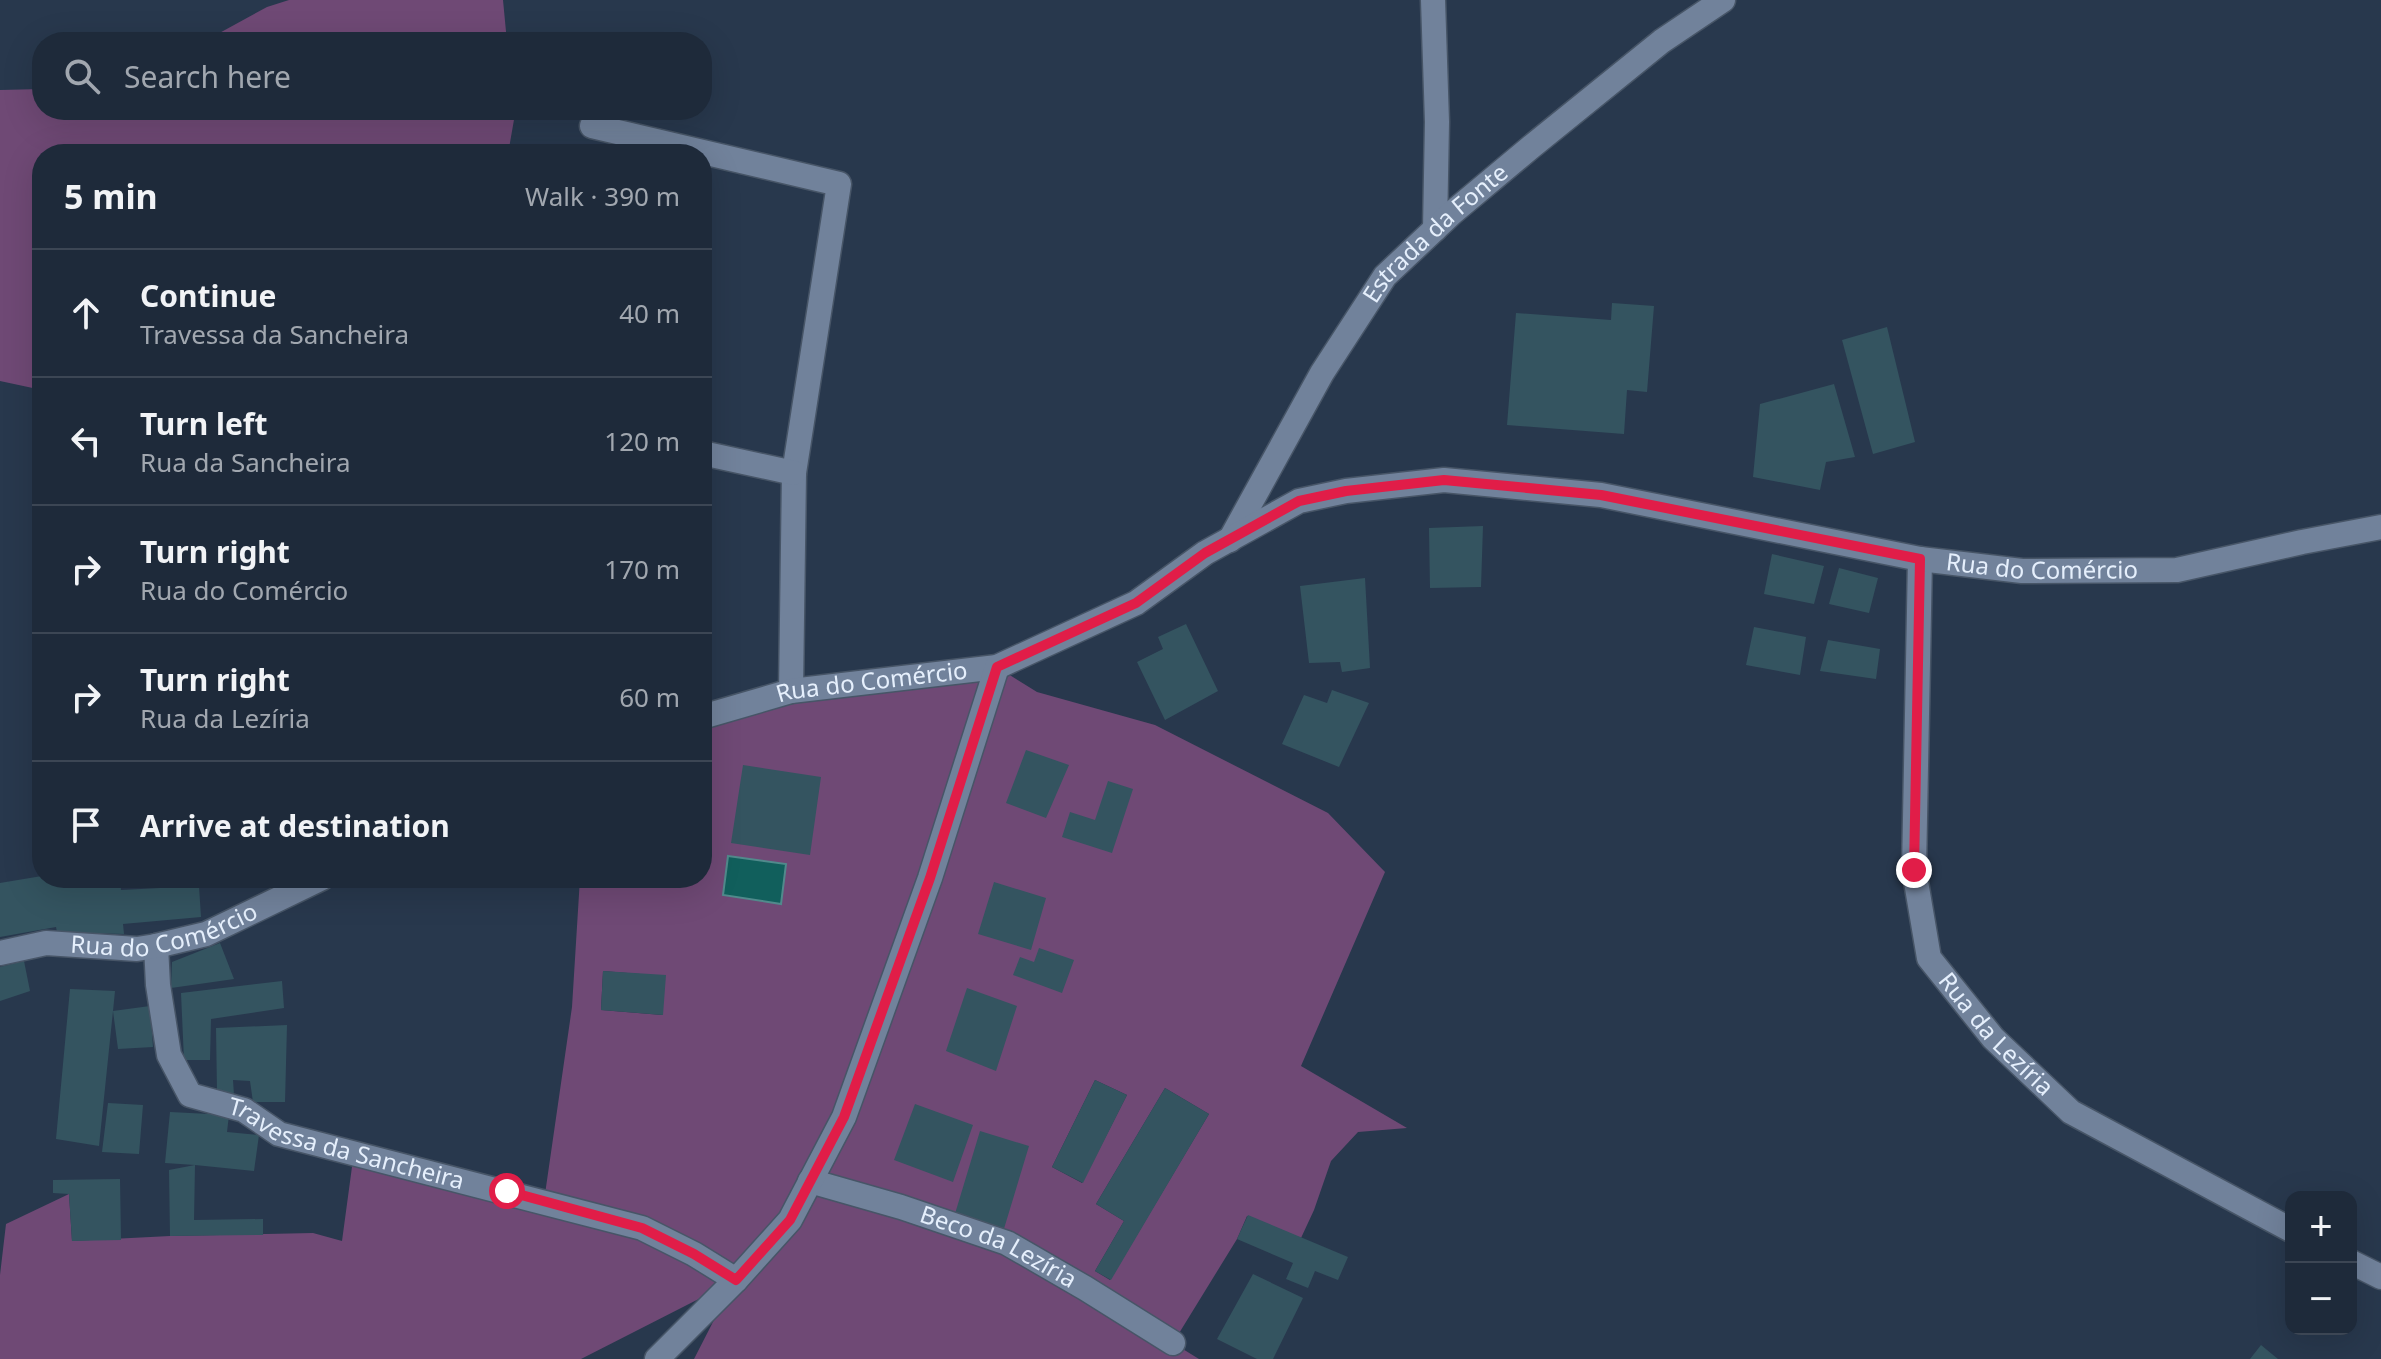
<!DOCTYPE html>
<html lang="en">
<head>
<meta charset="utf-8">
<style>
	:root { --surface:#1e2a3a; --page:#2b3645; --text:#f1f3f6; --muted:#a1a7af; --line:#3c4654 }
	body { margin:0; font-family:"Noto Sans",sans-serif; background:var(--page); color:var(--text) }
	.controls { position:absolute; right:24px; bottom:24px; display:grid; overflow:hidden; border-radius:16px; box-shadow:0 8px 32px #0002 }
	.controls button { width:72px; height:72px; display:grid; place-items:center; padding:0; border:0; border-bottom:2px solid var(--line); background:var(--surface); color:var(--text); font:40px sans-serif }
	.stop { position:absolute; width:24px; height:24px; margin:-18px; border:6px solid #e11d48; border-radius:50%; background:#fff }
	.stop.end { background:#e11d48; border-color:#fff; box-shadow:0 2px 8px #0008 }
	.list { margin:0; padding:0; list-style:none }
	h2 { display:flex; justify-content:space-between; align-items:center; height:104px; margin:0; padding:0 32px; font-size:34px }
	h2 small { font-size:26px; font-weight:400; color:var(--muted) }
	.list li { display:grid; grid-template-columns:52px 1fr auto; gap:24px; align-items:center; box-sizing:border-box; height:128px; padding:0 32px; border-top:2px solid var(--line) }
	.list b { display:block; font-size:30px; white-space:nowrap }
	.list p { margin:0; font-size:26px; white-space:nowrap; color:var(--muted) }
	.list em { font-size:26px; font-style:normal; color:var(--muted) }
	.icon { flex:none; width:44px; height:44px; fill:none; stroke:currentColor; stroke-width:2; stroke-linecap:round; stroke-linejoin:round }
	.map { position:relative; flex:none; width:2381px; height:1359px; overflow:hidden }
	.search { position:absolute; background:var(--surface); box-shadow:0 8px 32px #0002; left:32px; top:32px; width:680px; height:88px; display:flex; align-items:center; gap:20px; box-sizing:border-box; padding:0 28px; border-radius:32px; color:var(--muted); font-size:30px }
	.panel { position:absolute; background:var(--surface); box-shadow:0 8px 32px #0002; left:32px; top:144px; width:680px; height:744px; border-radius:32px }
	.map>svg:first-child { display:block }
	.green { fill:#6f4975; fill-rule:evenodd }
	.water { fill:#115f5c; stroke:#518a8c; stroke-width:2 }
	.building { fill:#345460 }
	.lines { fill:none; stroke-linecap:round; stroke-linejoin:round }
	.street-casing { stroke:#475567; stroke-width:27 }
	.street { stroke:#71829b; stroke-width:24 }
	.route { stroke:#e11d48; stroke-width:10 }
	.labels { text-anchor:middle; stroke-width:8; stroke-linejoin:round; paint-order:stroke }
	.street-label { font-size:24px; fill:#e5effc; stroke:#1f2e42 }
</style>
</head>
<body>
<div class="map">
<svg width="2381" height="1359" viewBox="0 0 2381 1359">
	<rect width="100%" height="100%" fill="#28384d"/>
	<path class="green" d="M289,0h214l4,42h-304l64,-35z
		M42,89v21h472l1,4 -7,40h-466v236l-42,-9v-291z
		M997,667l40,25 118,33 173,88 57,59 -84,194 106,62 -49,4 -27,29 -17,49 -13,28 -54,-22 -10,23 -64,104 26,16h-505l40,-78 -153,78h-581v-84l6,-51 63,-30 3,47 98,-5 143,-3 29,8 12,-89 190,49 28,-194 8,-129h122v-161zM603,971l62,5 -3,39 -61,-5zM1095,1080l32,15 -45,88 -30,-16zM1165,1088l44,26 -99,166 -15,-9 29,-50 -28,-17z"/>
	<path class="water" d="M728,856l58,8 -5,40 -58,-9z"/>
	<path class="building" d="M1612,303l42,3 -7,86 -20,-2 -3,44 -117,-9 9,-112 95,7z
		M1887,327l28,115 -42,12 -31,-114z
		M1834,384l21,73 -29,5 -6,28 -67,-13 7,-73z
		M1483,526l-2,61 -51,1 -1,-60z
		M1772,554l52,12 -10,38 -50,-10z
		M1839,568l39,10 -9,35 -40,-9z
		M1365,578l5,90 -28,4 -2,-10 -31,1 -9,-77z
		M1186,624l32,67 -53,29 -28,-58 26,-13 -5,-12z
		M1754,627l52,10 -6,38 -54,-10z
		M1828,640l52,9 -4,30 -56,-8z
		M1332,690l37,13 -30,64 -57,-23 22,-49 23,8z
		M1026,750l43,15 -23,53 -40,-15z
		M743,765l78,12 -11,78 -79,-12z
		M1108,781l25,8 -21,64 -50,-16 8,-25 25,8z
		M42,876v2h78l1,12 78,-4 2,31 -78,7 1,10 -67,-2 -1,-5 -56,10v-54z
		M994,882l52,16 -15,52 -53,-16z
		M220,943l14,36 -63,9 1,-26z
		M1039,948l35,12 -12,33 -49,-18 7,-18 14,5z
		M24,961l6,30 -30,10v-34z
		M603,971l63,4 -3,40 -62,-5z
		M282,981l2,27 -73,11 -1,41h-26l-3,-67z
		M967,988l50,18 -21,65 -50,-20z
		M70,989l45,2 -2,20 37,-5 3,41 -35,2 -5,-38 -14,135 -43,-7z
		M287,1025l-2,77h-32l-3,-21 -17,-1 1,15 -17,-4 -1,-63z
		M1095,1080l32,15 -44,88 -31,-16z
		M1165,1088l44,26 -98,166 -16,-9 29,-50 -28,-17z
		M108,1103l35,2 -4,49 -37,-2z
		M915,1104l58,21 -20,57 -59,-22z
		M170,1112l59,3 -2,17 32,3 -5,36 -59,-6 -1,55 69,-1v16l-93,1 -1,-66 26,-5 -30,-2z
		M980,1131l49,15 -26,86 -49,-15z
		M120,1179l1,61 -49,1 -3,-47 -16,-1v-13z
		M1248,1215l100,42 -10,23 -23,-9 -7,17 -22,-9 7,-16 -56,-24z
		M1253,1274l50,24 -30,61h-16l-40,-20z
		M2261,1345l17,14h-28z"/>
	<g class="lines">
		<g class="street-casing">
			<g id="street">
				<path d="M1433,0l4,122 -2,107"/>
				<path d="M592,126l247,58 -45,289 -3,218"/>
				<path d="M702,453l92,20"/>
				<path id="s1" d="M1230,540l92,-167 63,-97 67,-63 79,-66 131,-106 61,-41"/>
				<path id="s2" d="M1920,559l-6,311 15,88 64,80 78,74 220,118"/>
				<path id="s3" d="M702,717l89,-26 206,-24 139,-64 69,-50 94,-52 47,-10 98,-11 157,15 319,64 102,12 155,-1 125,-28 79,-15"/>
				<path id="s4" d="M156,946l2,39 11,70 21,40 54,15 35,24 363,94 52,26 42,26"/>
				<path id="s5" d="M0,953l46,-10 91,6 19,-3 50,-12 116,-56"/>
				<path id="s6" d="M810,1181l91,26 106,36 78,45 88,55"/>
				<path d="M2351,1262l30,15"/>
				<path d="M657,1359l79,-79 54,-60 54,-103 86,-239 67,-211"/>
			</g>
		</g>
		<use href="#street" class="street"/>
	</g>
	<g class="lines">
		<path class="route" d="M507,1191l135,37 52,26 42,26 54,-60 54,-103 86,-239 67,-211 139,-64 69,-50 94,-52 47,-10 98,-11 157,15 319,64 -6,311"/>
	</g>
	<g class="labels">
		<g class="street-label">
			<text dy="8" stroke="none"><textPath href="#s1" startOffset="372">Estrada da Fonte</textPath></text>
			<text dy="8" stroke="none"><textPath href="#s3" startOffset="1398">Rua do Comércio</textPath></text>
			<text dy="8" stroke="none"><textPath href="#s3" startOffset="174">Rua do Comércio</textPath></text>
			<text dy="8" stroke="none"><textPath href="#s5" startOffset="168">Rua do Comércio</textPath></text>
			<text dy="8" stroke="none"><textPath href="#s2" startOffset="502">Rua da Lezíria</textPath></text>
			<text dy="8" stroke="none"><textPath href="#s4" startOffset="320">Travessa da Sancheira</textPath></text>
			<text dy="8" stroke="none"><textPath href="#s6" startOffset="200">Beco da Lezíria</textPath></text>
		</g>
	</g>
</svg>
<div class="controls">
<button>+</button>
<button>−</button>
</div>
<div class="stop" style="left:507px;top:1191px"></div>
<div class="stop end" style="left:1914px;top:870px"></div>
<div class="search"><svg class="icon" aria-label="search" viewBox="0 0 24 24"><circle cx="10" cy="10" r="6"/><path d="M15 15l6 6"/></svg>Search here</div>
<section class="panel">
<h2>5 min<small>Walk · 390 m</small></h2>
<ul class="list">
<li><svg class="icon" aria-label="ahead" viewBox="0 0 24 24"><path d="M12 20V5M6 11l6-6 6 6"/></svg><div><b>Continue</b><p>Travessa da Sancheira</p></div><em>40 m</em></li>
<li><svg class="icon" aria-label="left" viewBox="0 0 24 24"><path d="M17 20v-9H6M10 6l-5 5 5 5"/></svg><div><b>Turn left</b><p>Rua da Sancheira</p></div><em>120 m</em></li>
<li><svg class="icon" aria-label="right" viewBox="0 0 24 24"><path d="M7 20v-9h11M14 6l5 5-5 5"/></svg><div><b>Turn right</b><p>Rua do Comércio</p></div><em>170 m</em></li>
<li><svg class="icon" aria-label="right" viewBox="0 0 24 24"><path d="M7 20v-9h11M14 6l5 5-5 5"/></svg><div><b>Turn right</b><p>Rua da Lezíria</p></div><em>60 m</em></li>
<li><svg class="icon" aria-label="arrive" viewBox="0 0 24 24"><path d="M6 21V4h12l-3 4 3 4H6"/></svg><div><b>Arrive at destination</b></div></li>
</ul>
</section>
</div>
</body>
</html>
